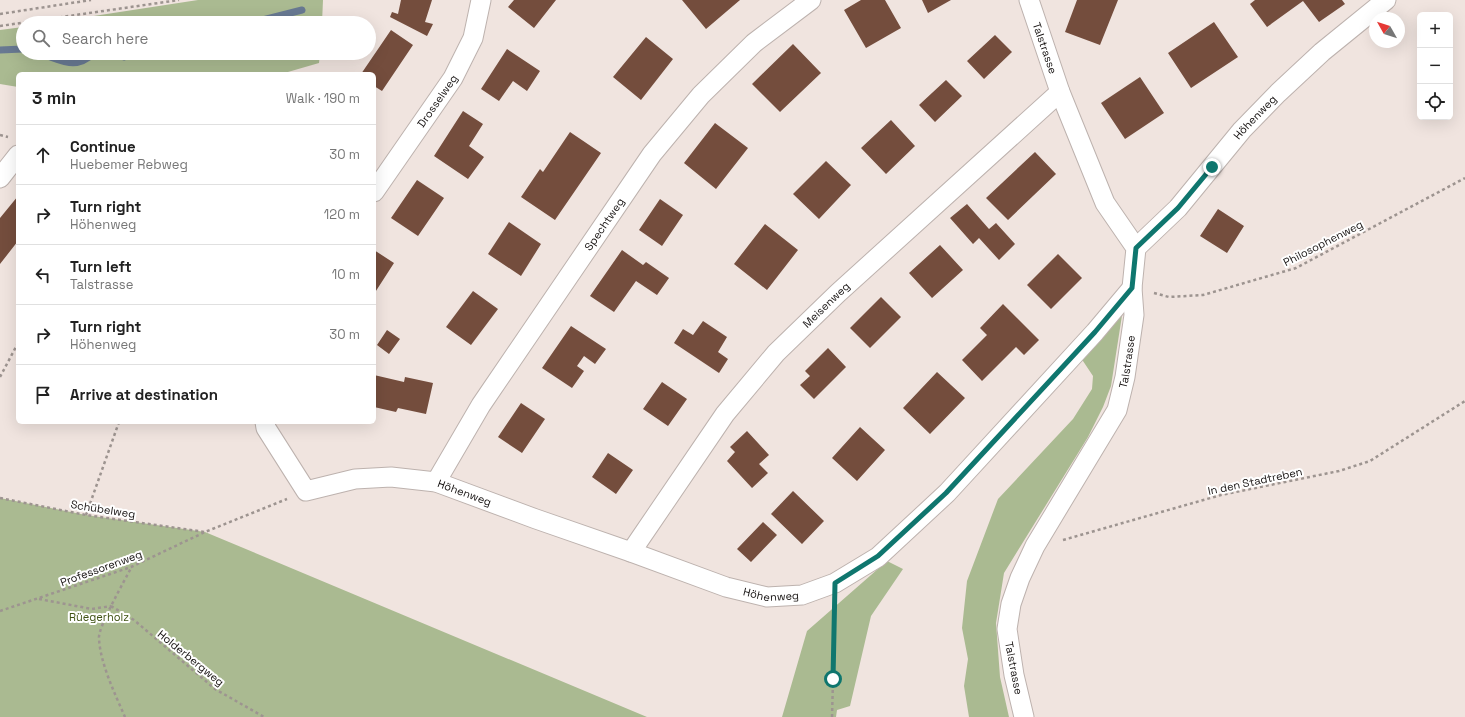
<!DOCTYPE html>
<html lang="en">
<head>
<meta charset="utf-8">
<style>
	:root { --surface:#fff; --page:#f2f2f2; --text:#222; --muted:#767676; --line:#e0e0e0 }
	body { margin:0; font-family:"Space Grotesk",sans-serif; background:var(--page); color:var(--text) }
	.controls { position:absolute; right:12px; top:12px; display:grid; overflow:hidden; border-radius:6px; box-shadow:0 4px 16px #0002 }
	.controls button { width:36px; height:36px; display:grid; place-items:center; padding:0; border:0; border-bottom:1px solid var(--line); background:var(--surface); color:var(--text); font:20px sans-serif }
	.compass { position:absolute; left:1369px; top:12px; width:36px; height:36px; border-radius:50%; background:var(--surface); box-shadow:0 4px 16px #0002; rotate:309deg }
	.stop { position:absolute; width:12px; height:12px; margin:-9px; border:3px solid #0f766e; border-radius:50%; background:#fff }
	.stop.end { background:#0f766e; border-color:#fff; box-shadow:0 1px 4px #0008 }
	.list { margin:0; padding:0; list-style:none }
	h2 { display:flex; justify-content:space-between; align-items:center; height:52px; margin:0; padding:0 16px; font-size:17px }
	h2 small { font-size:13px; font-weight:400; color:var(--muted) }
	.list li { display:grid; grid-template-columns:26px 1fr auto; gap:12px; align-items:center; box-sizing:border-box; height:60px; padding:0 16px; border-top:1px solid var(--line) }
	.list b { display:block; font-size:15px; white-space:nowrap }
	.list p { margin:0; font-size:13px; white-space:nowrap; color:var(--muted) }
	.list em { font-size:13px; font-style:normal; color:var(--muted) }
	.icon { flex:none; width:22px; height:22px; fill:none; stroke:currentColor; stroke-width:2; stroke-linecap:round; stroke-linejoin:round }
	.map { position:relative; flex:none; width:1465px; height:717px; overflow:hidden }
	.search { position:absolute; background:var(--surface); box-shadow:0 4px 16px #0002; left:16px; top:16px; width:360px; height:44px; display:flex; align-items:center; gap:10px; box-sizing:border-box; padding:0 14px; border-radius:22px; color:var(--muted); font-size:15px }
	.panel { position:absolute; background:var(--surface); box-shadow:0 4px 16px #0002; left:16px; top:72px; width:360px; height:352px; border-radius:6px }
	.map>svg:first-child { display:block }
	.forest { fill:#aaba91 }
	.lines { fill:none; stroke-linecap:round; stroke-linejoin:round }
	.stream { stroke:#687992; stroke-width:7 }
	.building { fill:#744d3d }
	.street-casing { stroke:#bdb2ae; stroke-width:21 }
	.path { stroke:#9d9490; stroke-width:2.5; stroke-dasharray:3 3; stroke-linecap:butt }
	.street { stroke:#fff; stroke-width:19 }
	.route { stroke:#0f766e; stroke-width:5 }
	.labels { text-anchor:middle; stroke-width:4; stroke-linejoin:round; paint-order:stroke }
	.street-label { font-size:11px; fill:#151110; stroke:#fff }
	.park-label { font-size:11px; fill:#405315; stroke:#fff }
</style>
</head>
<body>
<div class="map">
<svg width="1465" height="717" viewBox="0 0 1465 717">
	<rect width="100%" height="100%" fill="#f0e4df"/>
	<path class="forest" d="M198,0h125l-1,23h-274z
		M23,27v26h297l-1,10 -38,11h-263v13l-18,-3v-54z
		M1123,309l-12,77 -8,21 -15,30 -84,136 -8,50 4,54 9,40h-40l-5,-31 4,-27 -6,-31 5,-47 31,-82 75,-80 19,-30 1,-13 -12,-18z
		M0,498l86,17 119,17 442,185h-647z
		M887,561l16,8 -32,47 -21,90 -13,4 -1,7h-54l25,-86z"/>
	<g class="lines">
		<path class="stream" d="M251,23l51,-13
			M0,50l23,-1
			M39,53c23,7 36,18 55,0
			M119,53l5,4 11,-4"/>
	</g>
	<path class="building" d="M401,0h31l-7,22 8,2 -6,12 -37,-19 2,-5 6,2z
		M514,0h42l-22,28 -26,-21z
		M682,0h58l-34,29z
		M861,0h24l16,28 -35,20 -22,-38z
		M922,0h29l-23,13z
		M1077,0h41l-18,45 -35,-13z
		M1255,0h87l3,4 -26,18 -16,-21 -36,26 -17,-23z
		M1214,22l24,35 -47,31 -23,-35z
		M391,30l22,15 -31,46 -8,-5v-12h-13z
		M995,35l17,17 -28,27 -17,-18z
		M646,37l27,22 -32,41 -28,-23z
		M793,44l28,29 -41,39 -28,-28z
		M507,49l33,22 -13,20 -14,-10 -14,20 -18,-12z
		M1140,77l24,36 -39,26 -24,-36z
		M946,80l16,16 -27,26 -16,-17z
		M463,111l20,13 -14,22 15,11 -16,22 -34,-23z
		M891,120l24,26 -29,28 -25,-26z
		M715,123l33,25 -32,41 -32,-26z
		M570,132l31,21 -46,67 -34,-23 19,-28 3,3z
		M1035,152l21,22 -48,46 -22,-22z
		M826,161l25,24 -32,34 -26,-25z
		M417,180l27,18 -26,38 -27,-18z
		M18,196v45l-18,23v-46z
		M660,199l23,16 -21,31 -23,-16z
		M967,204l22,25 7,-6 19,21 -16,16 -20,-22 -6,6 -23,-26z
		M1218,209l26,17 -17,27 -27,-17z
		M509,222l32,22 -20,32 -33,-22z
		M765,224l33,26 -31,40 -33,-26z
		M940,245l23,25 -31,28 -23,-25z
		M374,250l20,13 -20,31z
		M622,250l21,15 3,-3 23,16 -12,17 -21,-14 -22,31 -24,-16z
		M1058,254l24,24 -31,31 -24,-24z
		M473,291l25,18 -27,36 -25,-18z
		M881,297l20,20 -31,31 -20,-20z
		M1003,304l36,36 -15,15 -8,-8 -34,34 -20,-21 25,-25 -7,-7z
		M703,321l24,16 -9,15 10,7 -9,14 -45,-30 9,-14 10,6z
		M571,326l35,23 -11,15 -11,-8 -7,10 7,5 -12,17 -30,-20z
		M387,330l13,9 -11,15 -12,-9z
		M828,348l18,19 -32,32 -14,-14 10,-9 -5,-5z
		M937,372l28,26 -35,36 -27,-26z
		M374,375l30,7 1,-5 28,6 -7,31 -28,-6 -2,4 -22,-5z
		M662,382l25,17 -19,27 -25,-17z
		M521,403l24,16 -23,34 -24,-16z
		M860,427l25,23 -28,31 -25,-23z
		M747,431l22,24 -10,9 9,9 -16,15 -25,-27 8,-9 -5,-5z
		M608,453l25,17 -17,24 -24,-17z
		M793,491l31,30 -22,23 -31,-30z
		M763,522l14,13 -26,27 -14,-13z"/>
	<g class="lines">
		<g class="street-casing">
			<g id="street">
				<path d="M0,178l18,-23"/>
				<path id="s1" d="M374,192l79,-114 20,-40 8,-38"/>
				<path id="s2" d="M1136,248l42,-40 64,-78 36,-37 44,-41 64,-52"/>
				<path id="s3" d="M265,422l1,6 40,63 49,-12 36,-2 45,5 100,37 95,33 95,35 41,10 35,-2 33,-12 43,-26 69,-64 148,-161 37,-44"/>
				<path id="s4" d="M436,482l45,-77 171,-251 49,-59 53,-52 57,-43"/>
				<path id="s5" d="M631,552l94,-138 51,-61 62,-60 222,-201"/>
				<path id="s6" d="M1024,717l-10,-42 -7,-46 4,-25 9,-26 15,-32 82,-136 8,-33 9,-62 -2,-27 4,-40 -31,-45 -45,-111 -31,-92"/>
			</g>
		</g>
		<path class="path" d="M0,14l91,-14
			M0,26l179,-26
			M0,135l8,2
			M1154,293l15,4 34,-2 93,-27 169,-90
			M0,377l18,-34
			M0,498l86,17 119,17
			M86,515l33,-93
			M1063,540l158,-45 118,-24 31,-10 95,-60
			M39,599l53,10 19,-3
			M111,606l23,14 81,69 49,28
			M0,611l131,-44 74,-35 82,-33
			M125,717c-10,-23 -25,-54 -26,-79 -1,-11 26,-58 32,-70
			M832,717l3,-111"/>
		<use href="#street" class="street"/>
	</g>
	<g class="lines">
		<path class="route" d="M833,679l2,-96 43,-27 68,-63 149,-161 37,-44 4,-40 42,-40 34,-41"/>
	</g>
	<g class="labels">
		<g class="street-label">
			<text transform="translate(1045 48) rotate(71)" y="4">Talstrasse</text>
			<text dy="4" stroke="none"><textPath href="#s1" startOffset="111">Drosselweg</textPath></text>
			<text dy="4" stroke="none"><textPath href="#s2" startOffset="177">Höhenweg</textPath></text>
			<text dy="4" stroke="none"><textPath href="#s4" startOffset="308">Spechtweg</textPath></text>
			<text transform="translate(1323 243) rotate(-27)" y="4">Philosophenweg</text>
			<text dy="4" stroke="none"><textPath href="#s5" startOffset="316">Meisenweg</textPath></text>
			<text dy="4" stroke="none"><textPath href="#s6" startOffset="386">Talstrasse</textPath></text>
			<text transform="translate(1255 481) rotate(-12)" y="4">In den Stadtreben</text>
			<text dy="4" stroke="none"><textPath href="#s3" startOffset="243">Höhenweg</textPath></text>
			<text transform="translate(103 509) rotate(9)" y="4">Schübelweg</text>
			<text transform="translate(101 568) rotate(-20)" y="4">Professorenweg</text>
			<text dy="4" stroke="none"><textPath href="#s3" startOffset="567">Höhenweg</textPath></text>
			<text transform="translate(191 658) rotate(39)" y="4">Holderbergweg</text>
			<text transform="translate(1014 668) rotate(79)" y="4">Talstrasse</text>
		</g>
		<g class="park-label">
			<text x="99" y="621">Rüegerholz</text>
		</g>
	</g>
</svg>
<div class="controls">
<button>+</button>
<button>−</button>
<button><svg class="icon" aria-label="locate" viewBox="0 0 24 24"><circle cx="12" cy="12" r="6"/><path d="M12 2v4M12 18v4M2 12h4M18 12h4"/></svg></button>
</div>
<svg class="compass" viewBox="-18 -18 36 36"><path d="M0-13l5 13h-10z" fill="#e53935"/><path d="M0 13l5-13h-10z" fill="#767676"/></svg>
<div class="stop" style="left:833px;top:679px"></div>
<div class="stop end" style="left:1212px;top:167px"></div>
<div class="search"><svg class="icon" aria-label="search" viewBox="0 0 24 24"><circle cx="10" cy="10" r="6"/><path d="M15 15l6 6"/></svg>Search here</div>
<section class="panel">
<h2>3 min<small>Walk · 190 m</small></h2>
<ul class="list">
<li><svg class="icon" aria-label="ahead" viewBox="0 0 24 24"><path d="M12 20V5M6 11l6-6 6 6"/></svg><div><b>Continue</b><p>Huebemer Rebweg</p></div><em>30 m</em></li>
<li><svg class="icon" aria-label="right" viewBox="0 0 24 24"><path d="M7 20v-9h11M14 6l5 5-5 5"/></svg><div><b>Turn right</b><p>Höhenweg</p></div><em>120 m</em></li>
<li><svg class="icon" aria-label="left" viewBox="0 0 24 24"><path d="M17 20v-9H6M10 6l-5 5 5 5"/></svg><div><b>Turn left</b><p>Talstrasse</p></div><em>10 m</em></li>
<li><svg class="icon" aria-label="right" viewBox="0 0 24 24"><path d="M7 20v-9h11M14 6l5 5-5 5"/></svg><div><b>Turn right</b><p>Höhenweg</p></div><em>30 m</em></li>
<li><svg class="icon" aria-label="arrive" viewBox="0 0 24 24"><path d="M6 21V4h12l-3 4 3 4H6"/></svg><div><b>Arrive at destination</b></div></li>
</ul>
</section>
</div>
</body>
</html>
